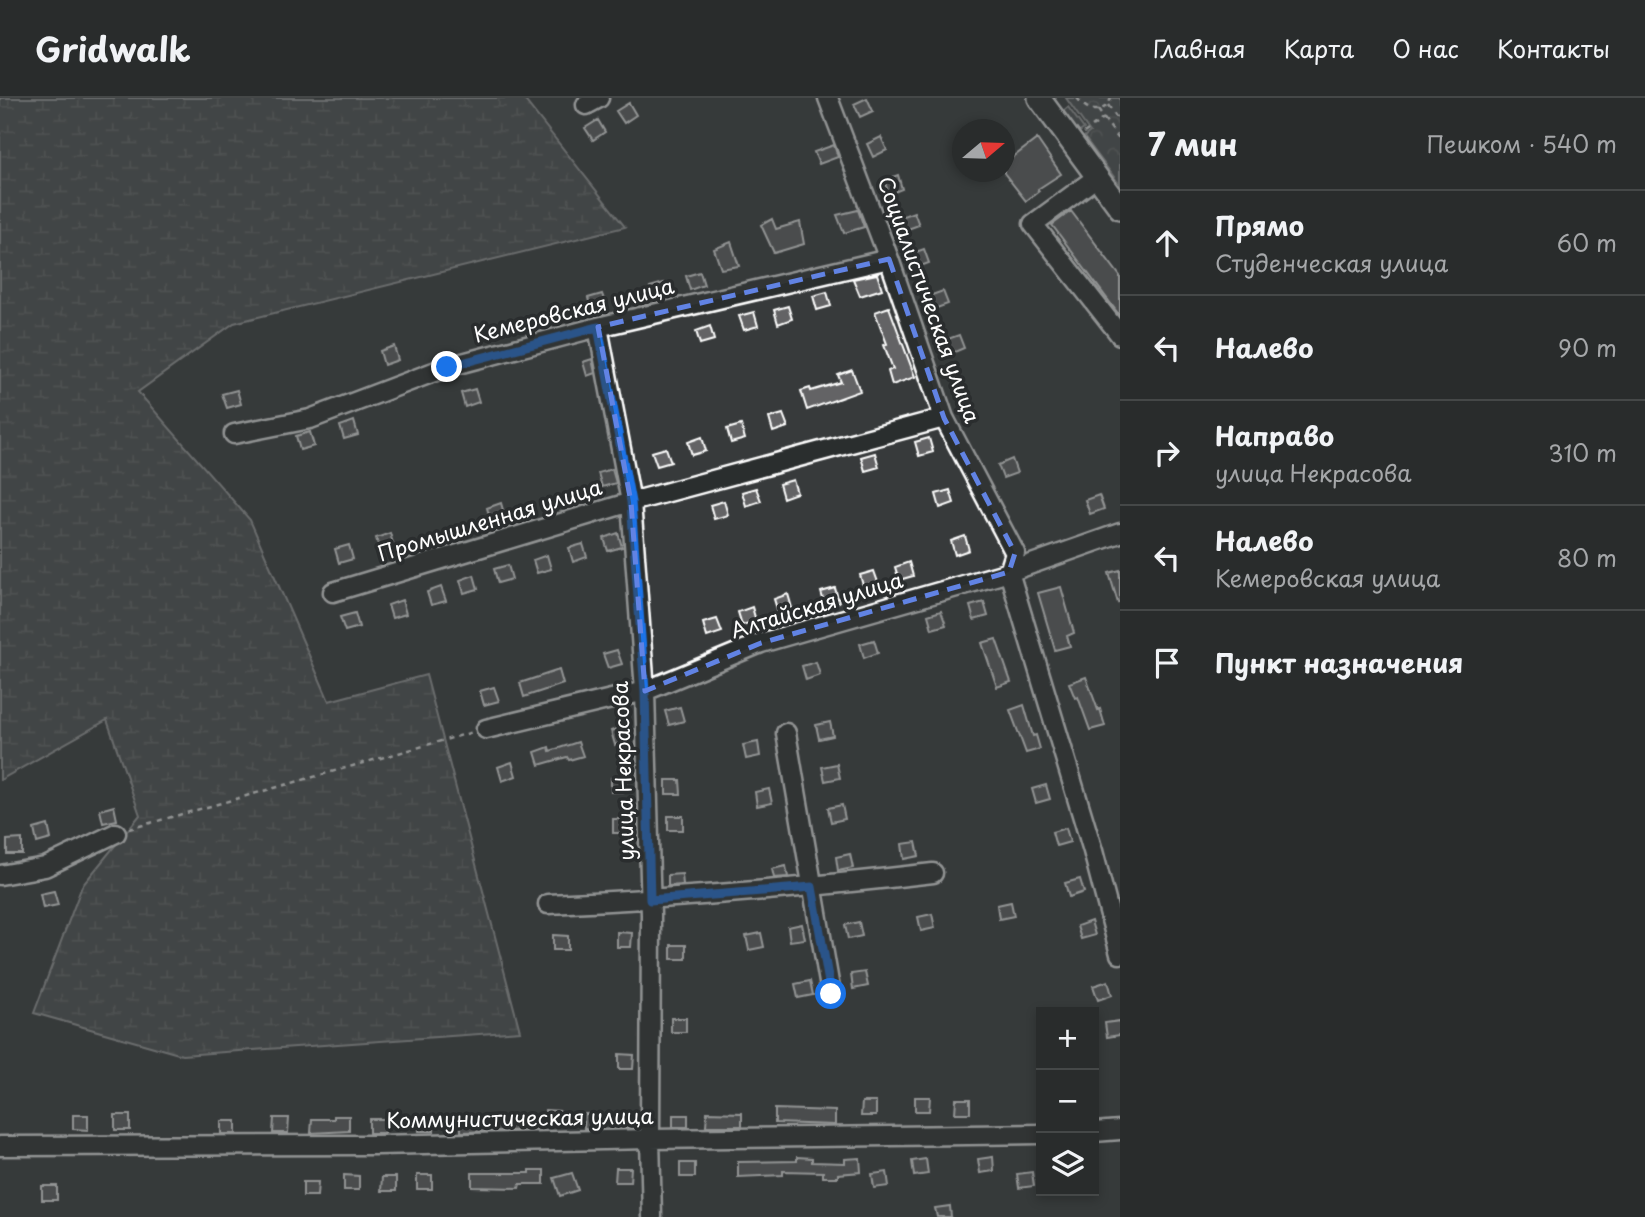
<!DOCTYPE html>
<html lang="ru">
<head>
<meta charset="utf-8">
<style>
	:root { --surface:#292c2c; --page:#353838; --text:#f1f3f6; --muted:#a5a7a9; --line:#454848 }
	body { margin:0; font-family:"Playpen Sans",sans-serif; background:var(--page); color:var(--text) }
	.controls { position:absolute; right:21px; bottom:21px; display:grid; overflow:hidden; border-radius:0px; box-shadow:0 4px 10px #0003 }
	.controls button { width:63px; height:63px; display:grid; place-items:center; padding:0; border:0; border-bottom:2px solid var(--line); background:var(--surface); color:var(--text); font:35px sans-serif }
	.compass { position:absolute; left:952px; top:21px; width:63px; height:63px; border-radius:50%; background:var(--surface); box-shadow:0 4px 10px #0003; rotate:71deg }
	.stop { position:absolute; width:21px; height:21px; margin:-16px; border:5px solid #1a73e8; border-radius:50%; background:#fff }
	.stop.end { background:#1a73e8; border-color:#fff; box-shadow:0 2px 7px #0008 }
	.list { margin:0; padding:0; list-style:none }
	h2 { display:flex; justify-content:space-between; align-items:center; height:91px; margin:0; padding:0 28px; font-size:30px }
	h2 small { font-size:23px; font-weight:400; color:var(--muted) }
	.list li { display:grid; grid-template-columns:46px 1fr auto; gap:21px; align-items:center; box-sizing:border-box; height:105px; padding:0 28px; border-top:2px solid var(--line) }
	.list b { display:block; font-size:26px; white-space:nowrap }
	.list p { margin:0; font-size:23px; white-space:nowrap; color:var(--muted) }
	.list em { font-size:23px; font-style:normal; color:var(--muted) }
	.icon { flex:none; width:38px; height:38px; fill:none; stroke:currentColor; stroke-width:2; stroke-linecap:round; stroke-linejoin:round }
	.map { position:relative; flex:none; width:1120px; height:1119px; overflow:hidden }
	header { display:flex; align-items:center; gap:42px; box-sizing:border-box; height:98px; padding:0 35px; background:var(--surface); border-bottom:2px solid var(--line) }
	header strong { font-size:33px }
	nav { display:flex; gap:38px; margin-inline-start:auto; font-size:24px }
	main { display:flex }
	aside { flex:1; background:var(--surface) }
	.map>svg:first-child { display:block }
	.grass { fill:#505354; stroke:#a8a9aa; stroke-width:2 }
	.wetland { fill:url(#wetland-marsh); stroke:#a8a9aa; stroke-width:2 }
	.park { fill:url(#park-crowns); stroke:#a8a9aa; stroke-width:2 }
	.building { fill:#636465; stroke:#fff; stroke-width:2 }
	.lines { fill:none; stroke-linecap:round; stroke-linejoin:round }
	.minor-casing { stroke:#fff; stroke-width:23 }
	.major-casing { stroke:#fff; stroke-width:26 }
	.path { stroke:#fff; stroke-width:2.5; stroke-dasharray:5 5; stroke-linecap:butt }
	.minor { stroke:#2a2d2e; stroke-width:18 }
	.major { stroke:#2a2d2e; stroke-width:21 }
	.route { stroke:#1a73e8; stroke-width:9 }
	.marked { fill:none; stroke:#6183e4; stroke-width:5; stroke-dasharray:14 9; stroke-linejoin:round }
	.labels { text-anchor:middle; stroke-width:7; stroke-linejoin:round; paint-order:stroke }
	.street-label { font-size:21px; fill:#fff; stroke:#2a2d2e }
</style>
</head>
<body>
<header>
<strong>Gridwalk</strong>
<nav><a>Главная</a><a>Карта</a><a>О нас</a><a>Контакты</a></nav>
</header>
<main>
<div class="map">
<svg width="1120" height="1119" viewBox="0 0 1120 1119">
	<defs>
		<pattern id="wetland-marsh" width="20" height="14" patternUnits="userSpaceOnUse" patternTransform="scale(1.75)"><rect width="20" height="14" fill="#505354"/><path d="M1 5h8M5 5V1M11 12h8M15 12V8" fill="none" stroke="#6a6d6e"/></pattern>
		<pattern id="park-crowns" width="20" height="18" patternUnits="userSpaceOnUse" patternTransform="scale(1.75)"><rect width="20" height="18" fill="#505354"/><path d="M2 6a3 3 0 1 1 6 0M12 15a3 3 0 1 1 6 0" fill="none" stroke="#6a6d6e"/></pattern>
	</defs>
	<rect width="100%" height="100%" fill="#373a3b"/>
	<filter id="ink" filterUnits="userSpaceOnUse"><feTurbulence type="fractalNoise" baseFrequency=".0143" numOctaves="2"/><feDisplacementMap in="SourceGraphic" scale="14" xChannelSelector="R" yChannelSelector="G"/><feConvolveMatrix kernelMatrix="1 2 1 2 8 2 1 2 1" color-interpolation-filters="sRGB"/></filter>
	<g filter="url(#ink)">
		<path class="grass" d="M1068,9l16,22 -6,4 -16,-21z"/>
		<path class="wetland" d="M0,0h523l102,129 -391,96 -96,69 112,128 79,181 97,-26 94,356 -338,24 -148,-42 48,-127 58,-71 -33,-95 -107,60z"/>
		<path class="park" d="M1066,0h54v87l-36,-48 6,-5z"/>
		<path class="building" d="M867,0l6,13 -13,6 -6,-13z
			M629,5l7,12 -12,8 -8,-12z
			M598,22l7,12 -12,8 -8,-12z
			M881,39l6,13 -14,7 -6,-13z
			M1037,41l24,35 -23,15 1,2 -13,10 -22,-28v-9z
			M834,47l4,12 -19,7 -5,-12z
			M898,77l4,14 -13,5 -5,-14z
			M858,112l6,17 -20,6 -7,-18z
			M1071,113l49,65v40l-68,-91z
			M914,114l5,13 -14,5 -5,-13z
			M772,121l4,10 24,-7 4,22 -30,9 -13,-28z
			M731,144l8,24 -18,3 -7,-20z
			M924,151l5,14 -14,5 -5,-14z
			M700,174l4,13 -14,5 -4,-14z
			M877,176l5,15 -22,7 -7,-17z
			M664,185l4,13 -14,5 -4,-14z
			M943,193l5,13 -14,5 -5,-13z
			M827,194l4,14 -14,4 -4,-14z
			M602,196l5,14 -15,4 -4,-14z
			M788,208l4,13 -14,5 -4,-14z
			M889,209l26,70 -23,8 -4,-14 5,-2 -9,-24 3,-1 -12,-32z
			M754,214l4,14 -14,4 -5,-14z
			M710,228l4,14 -14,4 -4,-13z
			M959,237l5,13 -14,6 -5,-14z
			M394,248l4,14 -14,5 -4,-14z
			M592,261l3,14 -8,3 -4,-14z
			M852,272l8,21 -53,19 -6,-19 9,-3 1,3 30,-9 -3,-7z
			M475,291l4,13 -14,5 -4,-14z
			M237,292l4,14 -14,4 -5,-14z
			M783,316l5,13 -15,5 -4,-14z
			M354,323l4,14 -14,4 -4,-13z
			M741,327l4,14 -14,4 -4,-14z
			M310,334l4,14 -14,4 -4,-14z
			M702,339l4,14 -14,4 -4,-13z
			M929,340l4,14 -14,4 -4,-14z
			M666,350l5,14 -14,4 -5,-14z
			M875,355l4,14 -14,4 -4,-14z
			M1012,361l5,14 -14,5 -5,-13z
			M612,371l4,14 -14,4 -4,-14z
			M793,382l4,13 -14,5 -4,-14z
			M756,390l5,13 -15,5 -4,-14z
			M950,392l4,13 -14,5 -4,-14z
			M1099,397l5,14 -14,5 -5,-14z
			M724,403l4,14 -14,4 -4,-14z
			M501,405l4,14 -14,5 -4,-14z
			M390,435l4,14 -14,4 -4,-13z
			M618,435l4,14 -14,4 -4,-13z
			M965,438l4,14 -14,5 -4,-14z
			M583,446l4,13 -14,5 -4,-14z
			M349,447l4,14 -14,4 -4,-14z
			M547,457l4,14 -14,4 -4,-13z
			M909,464l4,14 -14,4 -4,-13z
			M508,467l4,14 -14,4 -4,-14z
			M1120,472v32l-2,1 -9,-30z
			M874,473l5,14 -15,4 -4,-14z
			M474,477l4,14 -14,4 -4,-13z
			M441,489l5,14 -15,4 -4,-13z
			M1061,489l13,46 -7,3 3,10 -15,4 -17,-57z
			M835,490l4,14 -14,4 -4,-14z
			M788,496l4,14 -14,4 -4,-13z
			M402,502l4,14 -14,4 -4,-13z
			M984,504l4,14 -14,4 -4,-14z
			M752,509l4,14 -14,4 -4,-13z
			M941,513l5,14 -14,4 -4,-14z
			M355,515l4,14 -14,4 -5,-14z
			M717,521l5,13 -15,5 -4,-14z
			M996,541l15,43 -14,5 -15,-44z
			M874,542l4,13 -14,5 -4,-14z
			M617,552l5,14 -14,4 -5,-14z
			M816,564l4,13 -14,5 -4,-14z
			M559,572l4,14 -39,13 -4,-14z
			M1086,579l12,33 2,-1 5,17 -15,4 -12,-33 -3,1 -6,-15z
			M494,589l5,14 -15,4 -4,-14z
			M1024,607l9,31 3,-1 4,14 -14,4 -16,-43z
			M680,609l4,14 -15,4 -4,-14z
			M830,624l3,14 -14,3 -3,-14z
			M625,628l4,14 -14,5 -4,-14z
			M578,644l5,14 -14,4 -2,-3 -28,8 -4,-13 14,-5 1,4z
			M758,644l2,14 -14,3 -3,-14z
			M512,664l4,14 -14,5 -4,-14z
			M837,666l3,14 -15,3 -3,-14z
			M611,680h15v14h-15z
			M666,682h14l1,14h-15z
			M1046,687l4,14 -14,4 -4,-14z
			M769,691l3,14 -15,3 -2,-14z
			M842,707l3,14 -14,3 -3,-14z
			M114,708l3,14 -14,3 -3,-13z
			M668,718h15v14h-15z
			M613,721h15v14h-15z
			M48,727l3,14 -14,4 -3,-14z
			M1066,730l4,14 -14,4 -4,-14z
			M22,741v15h-15v-14z
			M916,744l3,14 -15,3 -2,-15z
			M850,756l3,14 -15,3 -2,-14z
			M786,768l2,11 -14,1 -2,-9z
			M682,776l1,11 -15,1v-11z
			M1080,781l4,13 -15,5 -4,-14z
			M54,793l4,14 -15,3 -3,-14z
			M1011,804l3,14 -15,3 -2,-14z
			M932,816l3,14 -14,3 -3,-14z
			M1091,823l4,14 -14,4 -4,-13z
			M859,824l3,14 -14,3 -3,-14z
			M802,826l3,15 -15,2 -2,-14z
			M617,834l15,1 -1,14h-14z
			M761,835l3,14 -15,3 -3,-14z
			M553,837l15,1v14h-15z
			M671,847h15v14h-15z
			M865,874l3,14 -15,3 -2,-15z
			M810,883l3,14 -15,3 -3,-14z
			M1108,883l4,14 -14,5 -5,-14z
			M671,920h15v14h-15z
			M1120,923v14l-13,2 -2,-14z
			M619,956l15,1 -1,14h-14z
			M915,999h15l-1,14h-14z
			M956,1001h14v14h-15z
			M862,1004h14v14h-15z
			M775,1011l60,2v14l-60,-2z
			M545,1012l15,1v14h-15z
			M707,1014l35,1v13h-36z
			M623,1015h15v14h-15z
			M585,1016h14v14h-15z
			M73,1017h15v15l-15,-1z
			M115,1017h15v15h-15z
			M673,1017h15v12h-15z
			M334,1018h15v15l-38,2 1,-14h22z
			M419,1019h15v14h-15z
			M522,1019h14v13l-75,2v-11h61z
			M274,1020h15l-1,15h-15z
			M369,1021h15v14h-15z
			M221,1023h15v13h-15z
			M797,1059l15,1v4l33,1v-4l15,-1 1,14 -23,2v3h-15v-5l-40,-1v4l-45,2v-15l59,-1z
			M993,1059l1,14 -14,2 -2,-14z
			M926,1061l2,15 -14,2 -2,-15z
			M680,1065h15v14h-15z
			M616,1070h15l-1,14h-15z
			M530,1072h14v14h-24l-1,4 -47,-1v-14h58z
			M887,1074l2,14 -15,2 -2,-14z
			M1032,1074l2,14 -15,2 -2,-14z
			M572,1075l6,17 -18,6 -6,-18z
			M344,1077l15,1v14h-15z
			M417,1077h15v14h-15z
			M382,1079h14v14h-15z
			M303,1084h15l-1,14h-14z
			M42,1088h15v14h-15z
			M950,1108l1,11h-14l-2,-9z"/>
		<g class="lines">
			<g class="minor-casing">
				<path id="minor" d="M828,0l61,161 55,159 71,135 -6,19 84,279 27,103
					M586,7l13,-7
					M1097,79l-64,47 87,111
					M598,229l33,175 14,189 6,224 -1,224 2,78
					M234,336l76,-15 137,-52 151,-40 291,-68
					M333,494l298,-90 313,-84
					M486,631l159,-38 116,-48 248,-71 111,-39
					M786,635l45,261
					M0,777l45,-8 71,-34
					M548,806c129,-5 257,-16 385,-31
					M1094,1034l26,-2
					M0,1048l377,-1 273,-6 391,-5"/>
			</g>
			<g class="major-casing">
				<path id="major" d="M1039,0l81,110"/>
			</g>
			<path class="path" d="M1077,0c9,11 18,17 31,7l3,-7
				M1108,7l12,18
				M1098,12l22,31
				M1084,35l20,-15
				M129,731l344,-97"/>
			<use href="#minor" class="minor"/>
			<use href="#major" class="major"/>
		</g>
	</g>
	<g class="lines" filter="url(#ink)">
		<path class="route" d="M447,269l151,-40 33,175 14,189 5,209 162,-13 19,107"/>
	</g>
	<path d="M0 0H1120V1119H0ZM889,161l55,159 71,135 -6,19 -248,71 -116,48 -14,-189 -33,-175z" fill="#373a3b" fill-opacity=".55" fill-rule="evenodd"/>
	<path class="marked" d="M889,161l55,159 71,135 -6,19 -248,71 -116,48 -14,-189 -33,-175z"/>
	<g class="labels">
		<g class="street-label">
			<text transform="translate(928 202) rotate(70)" y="7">Социалистическая улица</text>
			<text transform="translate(574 213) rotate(-14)" y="7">Кемеровская улица</text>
			<text transform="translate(490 423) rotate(-17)" y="7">Промышленная улица</text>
			<text transform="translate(817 508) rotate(-17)" y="7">Алтайская улица</text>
			<text transform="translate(624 673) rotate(-92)" y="7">улица Некрасова</text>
			<text transform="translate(520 1021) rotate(-1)" y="7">Коммунистическая улица</text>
		</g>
	</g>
</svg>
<div class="controls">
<button>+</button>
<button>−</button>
<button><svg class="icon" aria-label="layers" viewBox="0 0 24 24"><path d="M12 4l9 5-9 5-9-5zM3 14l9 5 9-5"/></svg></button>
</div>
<svg class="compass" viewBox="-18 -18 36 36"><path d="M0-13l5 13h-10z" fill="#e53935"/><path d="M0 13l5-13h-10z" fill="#a5a7a9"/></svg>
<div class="stop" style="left:831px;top:896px"></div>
<div class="stop end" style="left:447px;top:269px"></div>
</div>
<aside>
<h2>7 мин<small>Пешком · 540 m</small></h2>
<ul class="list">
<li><svg class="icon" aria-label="ahead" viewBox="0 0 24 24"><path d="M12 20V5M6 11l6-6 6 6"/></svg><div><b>Прямо</b><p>Студенческая улица</p></div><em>60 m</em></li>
<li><svg class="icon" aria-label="left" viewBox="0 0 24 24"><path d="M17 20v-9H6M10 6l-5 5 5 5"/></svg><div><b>Налево</b></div><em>90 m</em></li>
<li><svg class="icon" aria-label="right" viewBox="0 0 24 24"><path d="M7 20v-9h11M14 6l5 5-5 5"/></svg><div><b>Направо</b><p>улица Некрасова</p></div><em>310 m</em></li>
<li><svg class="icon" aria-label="left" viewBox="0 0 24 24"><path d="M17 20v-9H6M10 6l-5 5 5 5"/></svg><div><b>Налево</b><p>Кемеровская улица</p></div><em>80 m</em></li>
<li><svg class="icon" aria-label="arrive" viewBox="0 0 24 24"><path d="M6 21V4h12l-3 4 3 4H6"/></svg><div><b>Пункт назначения</b></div></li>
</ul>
</aside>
</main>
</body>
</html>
